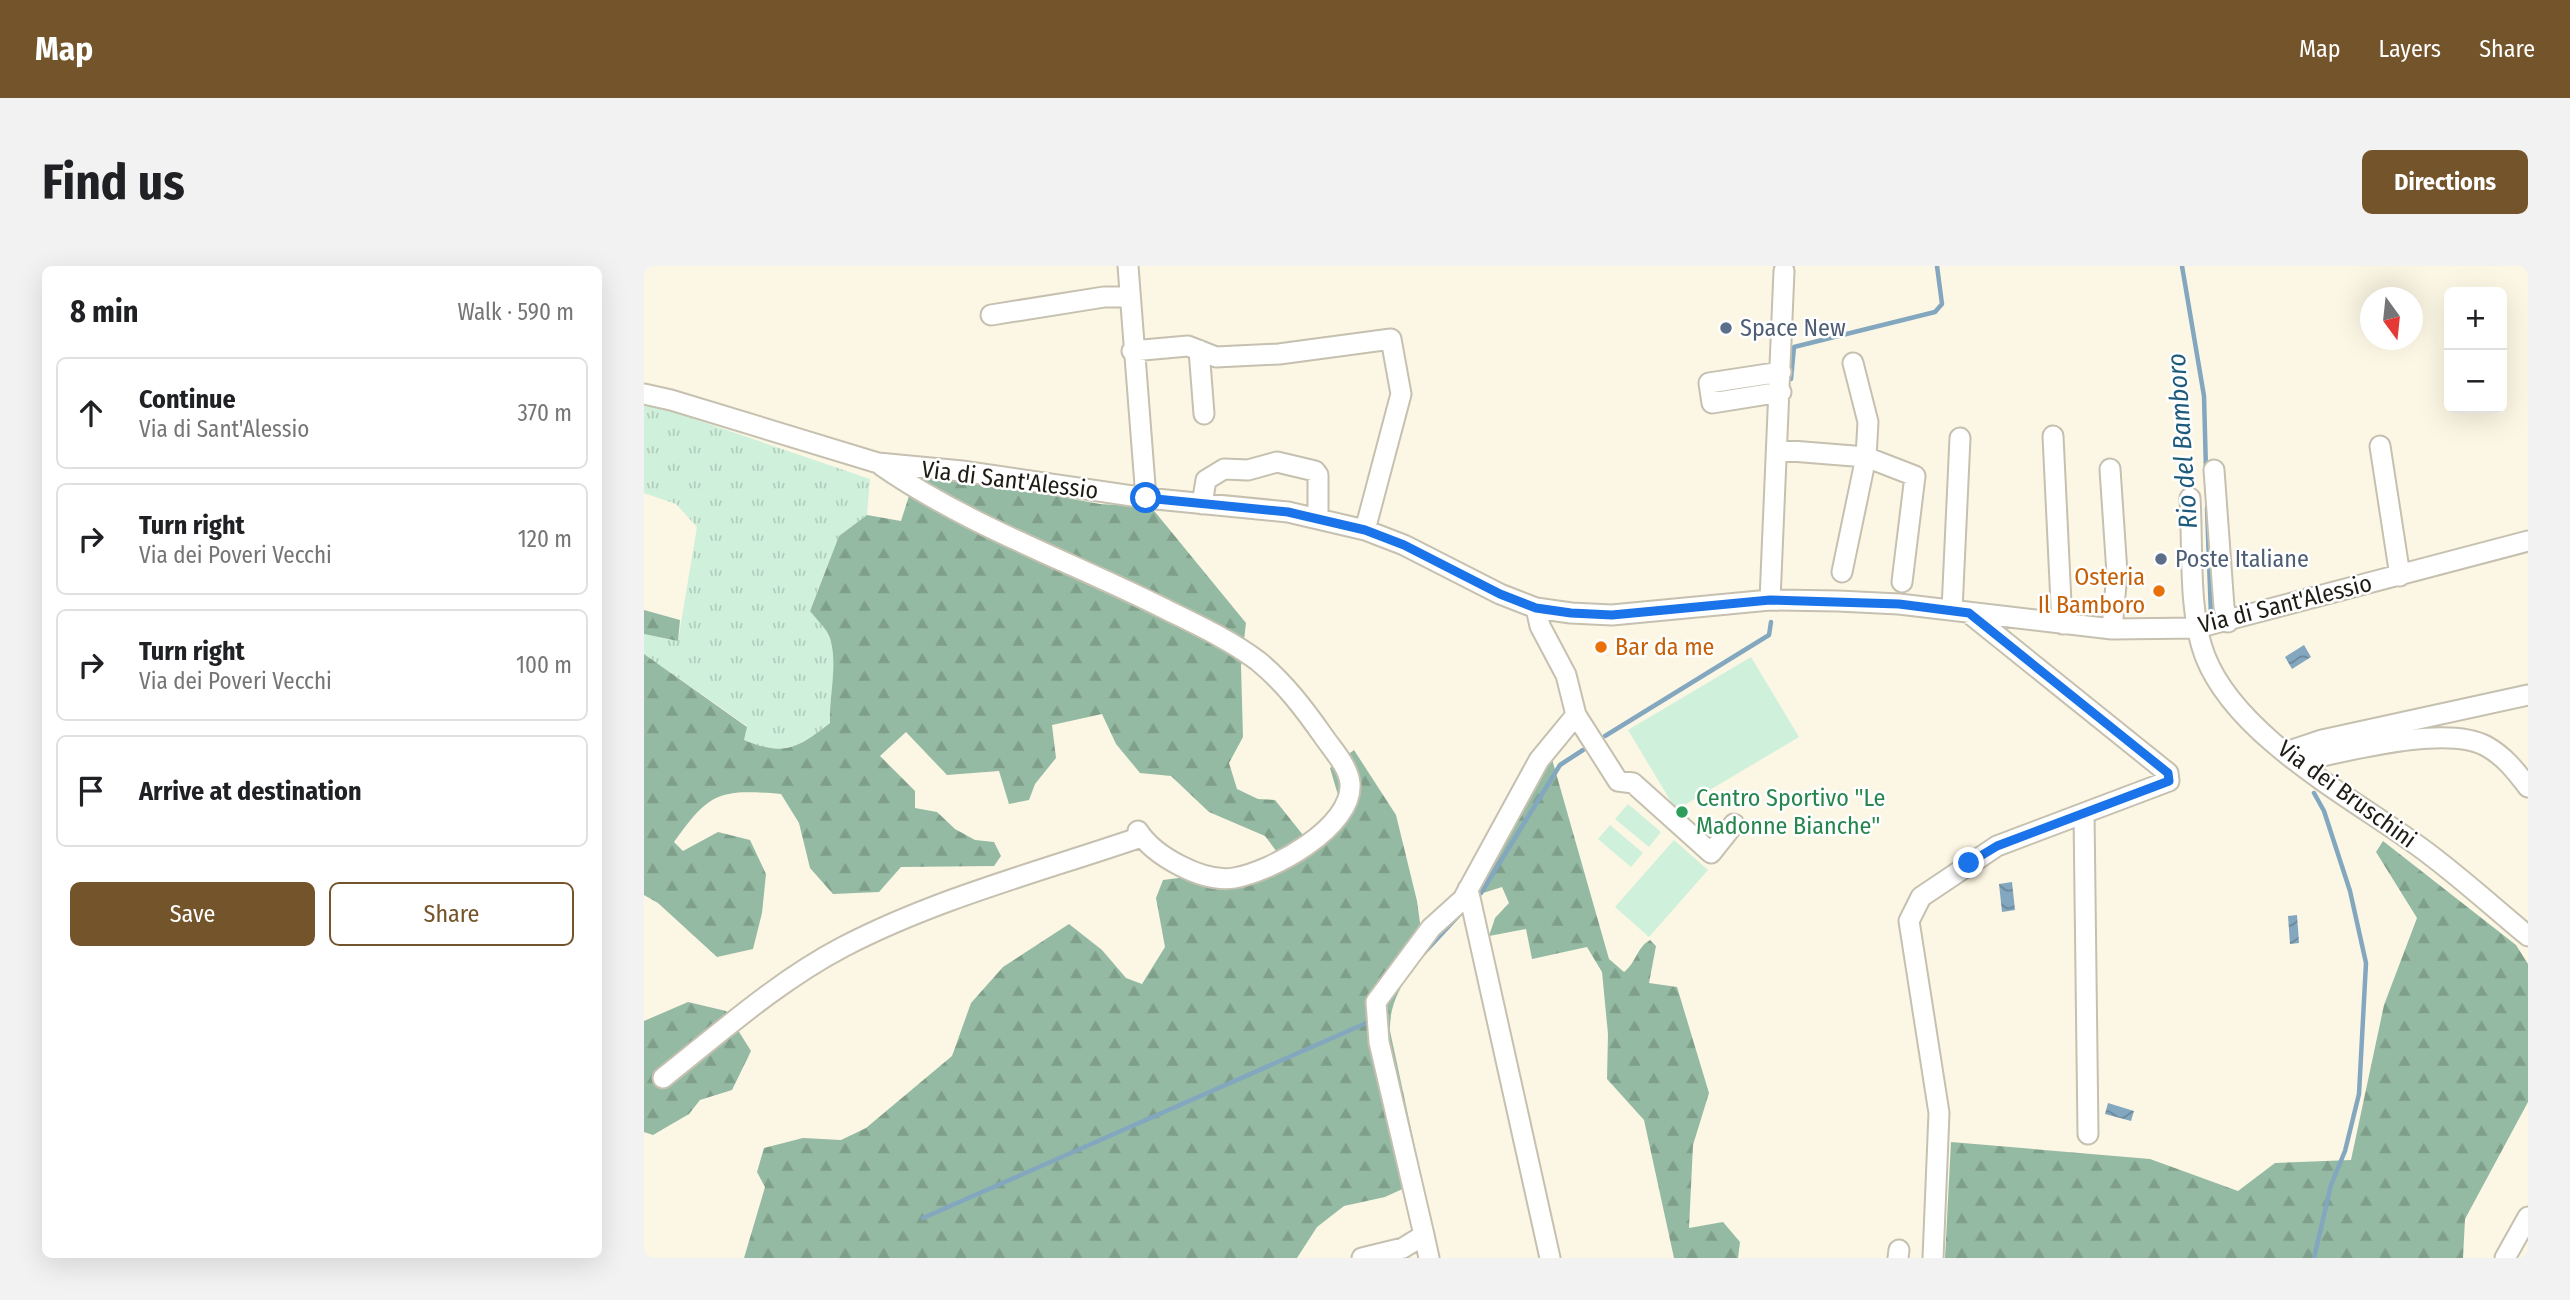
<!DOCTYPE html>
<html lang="en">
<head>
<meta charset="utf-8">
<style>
	:root { --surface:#fff; --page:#f2f2f2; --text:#202124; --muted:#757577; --line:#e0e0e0; --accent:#74542a }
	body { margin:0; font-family:"Fira Sans Condensed",sans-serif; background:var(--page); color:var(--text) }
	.controls { position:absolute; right:21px; top:21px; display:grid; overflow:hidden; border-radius:10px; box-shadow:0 7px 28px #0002 }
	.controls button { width:63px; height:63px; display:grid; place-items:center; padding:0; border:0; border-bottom:2px solid var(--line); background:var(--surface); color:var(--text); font:35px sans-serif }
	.compass { position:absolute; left:1716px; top:21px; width:63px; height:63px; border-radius:50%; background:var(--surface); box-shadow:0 7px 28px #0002; rotate:165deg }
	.stop { position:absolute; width:21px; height:21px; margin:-16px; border:5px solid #1a73e8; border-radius:50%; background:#fff }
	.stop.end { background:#1a73e8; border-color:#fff; box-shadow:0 2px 7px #0008 }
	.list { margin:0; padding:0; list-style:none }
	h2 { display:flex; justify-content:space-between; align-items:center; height:91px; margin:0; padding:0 28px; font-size:30px }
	h2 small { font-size:23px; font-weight:400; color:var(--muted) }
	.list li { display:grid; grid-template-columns:46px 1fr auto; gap:21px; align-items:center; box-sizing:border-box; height:112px; margin:0 14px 14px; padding:0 14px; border:2px solid var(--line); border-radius:10px }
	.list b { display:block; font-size:26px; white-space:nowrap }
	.list p { margin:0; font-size:23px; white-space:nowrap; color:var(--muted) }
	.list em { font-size:23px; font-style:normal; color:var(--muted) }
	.actions { display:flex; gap:14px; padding:21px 28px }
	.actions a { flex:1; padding:16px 0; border:2px solid var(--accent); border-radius:10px; text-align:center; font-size:24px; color:var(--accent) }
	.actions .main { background:var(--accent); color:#fff }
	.icon { flex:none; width:38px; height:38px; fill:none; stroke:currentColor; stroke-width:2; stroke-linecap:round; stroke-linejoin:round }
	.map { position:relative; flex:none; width:1884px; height:992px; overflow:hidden; border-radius:10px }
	header { display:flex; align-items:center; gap:42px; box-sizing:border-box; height:98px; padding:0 35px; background:var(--accent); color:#fff }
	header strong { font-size:33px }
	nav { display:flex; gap:38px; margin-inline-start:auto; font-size:24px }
	.intro { display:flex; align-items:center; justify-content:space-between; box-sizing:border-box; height:168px; padding:0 42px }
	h1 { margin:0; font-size:49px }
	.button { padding:18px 32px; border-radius:10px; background:var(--accent); color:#fff; font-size:24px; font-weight:700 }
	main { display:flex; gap:42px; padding:0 42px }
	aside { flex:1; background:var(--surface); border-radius:10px; box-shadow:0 7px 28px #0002 }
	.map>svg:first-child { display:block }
	.grass { fill:url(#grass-tufts) }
	.forest { fill:url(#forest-firs) }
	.pitch { fill:#cff0db }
	.water { fill:url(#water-waves) }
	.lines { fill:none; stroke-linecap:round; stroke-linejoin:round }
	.stream { stroke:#83a7bf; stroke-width:4.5 }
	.minor-casing { stroke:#c5c0af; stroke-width:23 }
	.minor { stroke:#fff; stroke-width:19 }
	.route { stroke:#1a73e8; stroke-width:9 }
	.service-dot { fill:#5c6f8a; stroke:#fff; stroke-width:2.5 }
	.food-dot { fill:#e8710a; stroke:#fff; stroke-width:2.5 }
	.leisure-dot { fill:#2e9e5b; stroke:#fff; stroke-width:2.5 }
	.labels { text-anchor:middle; stroke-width:5; stroke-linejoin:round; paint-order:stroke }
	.service-label { font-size:24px; fill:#4e5e75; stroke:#fff; text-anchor:start }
	.street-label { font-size:24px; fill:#1e1c15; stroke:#fff }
	.food-label { font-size:24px; fill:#c56008; stroke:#fff; text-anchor:end }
	.leisure-label { font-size:24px; fill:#27864d; stroke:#fff; text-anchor:start }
	.water-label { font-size:26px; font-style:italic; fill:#1d5a7c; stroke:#fff }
</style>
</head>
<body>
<header>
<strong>Map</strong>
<nav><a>Map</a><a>Layers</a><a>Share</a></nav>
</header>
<div class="intro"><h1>Find us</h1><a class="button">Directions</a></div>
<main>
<aside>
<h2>8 min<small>Walk · 590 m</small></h2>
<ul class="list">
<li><svg class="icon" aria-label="ahead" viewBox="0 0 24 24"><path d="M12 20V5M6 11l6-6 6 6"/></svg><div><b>Continue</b><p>Via di Sant'Alessio</p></div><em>370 m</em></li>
<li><svg class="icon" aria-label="right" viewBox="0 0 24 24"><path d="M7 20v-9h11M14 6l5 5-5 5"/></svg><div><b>Turn right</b><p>Via dei Poveri Vecchi</p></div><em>120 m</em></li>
<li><svg class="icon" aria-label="right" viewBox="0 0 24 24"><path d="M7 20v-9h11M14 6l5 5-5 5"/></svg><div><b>Turn right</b><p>Via dei Poveri Vecchi</p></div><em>100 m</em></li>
<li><svg class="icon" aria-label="arrive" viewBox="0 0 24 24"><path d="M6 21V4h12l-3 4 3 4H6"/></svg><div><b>Arrive at destination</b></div></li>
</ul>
<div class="actions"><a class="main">Save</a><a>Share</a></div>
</aside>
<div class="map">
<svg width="1884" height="992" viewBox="0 0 1884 992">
	<defs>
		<pattern id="grass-tufts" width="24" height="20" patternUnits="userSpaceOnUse" patternTransform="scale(1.75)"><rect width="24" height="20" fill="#cff0db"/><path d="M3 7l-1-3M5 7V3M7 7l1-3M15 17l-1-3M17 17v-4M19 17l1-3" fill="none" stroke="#b1cdbb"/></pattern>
		<pattern id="forest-firs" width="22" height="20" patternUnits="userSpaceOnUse" patternTransform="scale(1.75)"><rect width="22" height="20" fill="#94baa3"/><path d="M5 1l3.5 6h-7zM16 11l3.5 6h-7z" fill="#7f9f8b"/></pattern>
		<pattern id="water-waves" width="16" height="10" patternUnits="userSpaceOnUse" patternTransform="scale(1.75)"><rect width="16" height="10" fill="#83a7bf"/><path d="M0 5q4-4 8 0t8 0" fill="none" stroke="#6b879a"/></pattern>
	</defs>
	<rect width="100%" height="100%" fill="#fcf6e4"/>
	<path class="grass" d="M0,140l15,1 211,72 -3,36 -28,21 -29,74c6,9 17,19 20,28 8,28 -1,57 0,85 -32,25 -47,34 -87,17l4,-14 -103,-72v-20l34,7 19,-114 -21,-23 -32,-11z"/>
	<path class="forest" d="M273,205l183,33 51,3 95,116 -5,43 2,71 -14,26 8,26 21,10 17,1 28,35 25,-21 10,-19 -8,-27 24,-18 42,65 21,86 7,51c-17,25 -35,47 -34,79l32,149 -37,17 -41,9 -27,21 -20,31h-553l21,-71 -8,-15 7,-24 39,-10 38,2 25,-12 86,-72 19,-53 32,-36 66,-43 33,26 24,28 16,6 23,-37 -9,-49 7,-18 123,-16 -21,-28 -56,-24 -38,-36 -31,-3 -24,-29 -14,-30 -50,11 4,33 -21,26 -6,16 -20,4 -10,-33 -52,4 -41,-43 -26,24 35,35v17l22,4 18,17 20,11 19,2 7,14 -7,10 -93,1 -22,25 -46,2 -23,-26 -11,-45 -18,-29c-61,-5 -71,-3 -107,48l9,9 35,-19 32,8 16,34 -4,39 -9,36 -36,8 -59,-54 -14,-8v-241l103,73 -3,13c40,17 54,8 86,-17 -1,-28 8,-58 0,-85 -3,-9 -14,-19 -20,-27l29,-75 28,-21 34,6z
		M0,344l36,10 -2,21 -34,-7z
		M908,493l57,200 15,13c12,-9 13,-25 26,-32l6,6 -7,37 28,4 32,106 -16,52 -4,83 34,-6 17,20 -2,16h-64l-30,-138 -37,-41 1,-45 -6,-62 -15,-25 -55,12 -6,-30 -37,7 6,-18 14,-15 -7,-16 -19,6 5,-18z
		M1739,575l133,104 12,19v138l-63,117 -2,39h-518l6,-116 199,17 88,32 37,-28 76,-3 33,-155 33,-87 -41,-66z
		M44,736l38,9 25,40 -19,39 -32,10 -11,14 -36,21 -9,-3v-111z"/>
	<path class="pitch" d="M1107,391l48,80 -123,73 -48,-80z
		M984,538l33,28 -12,15 -34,-28z
		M966,559l33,28 -12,14 -33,-28z
		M1030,574l34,30 -59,67 -34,-30z"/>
	<path class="water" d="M1660,379l7,12 -19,12 -7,-12z
		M1368,616l3,28 -13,2 -3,-28z
		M1653,649l2,28 -9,1 -2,-28z
		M1464,837l26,8 -3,10 -26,-7z"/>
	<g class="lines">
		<path class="stream" d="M1538,0l22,130 2,75
			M1147,113l3,-32 141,-35 7,-8 -5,-38
			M1563,242l4,107
			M961,470l164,-101 2,-13
			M1670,527l10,18 26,80 16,72 -7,131 -14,57 -14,34 -17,73
			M837,627l79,-128 23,-15
			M779,688l37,-40
			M279,952l448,-197"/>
		<g class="minor-casing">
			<path id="minor" d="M484,0l18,232
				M347,49l113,-18h26
				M555,84l5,64
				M488,85l56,-5 28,11 63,-3 112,-15 10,55 -36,136
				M1137,126l-69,11 -3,-20 72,-11
				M0,128l27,6 207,63 84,8 184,27 142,14 77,18 39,15 96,49 36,14 35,5 41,2 158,-15 68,1 61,3 213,25 85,-1 331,-87
				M1409,170l9,188
				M1736,180l20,130
				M1135,184l87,7 2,-35 -15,-59
				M238,200c85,59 187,95 279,141 32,16 68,32 97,54 26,21 47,49 66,76 9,13 24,29 26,46 4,44 -79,89 -116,95 -31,5 -80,-22 -96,-47
				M1466,203l7,104 -5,56
				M1570,204l10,137 4,15
				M1546,232c3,48 -2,114 15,158 32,82 148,142 216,192 37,27 72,59 107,88
				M558,238l4,-24 18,-11 24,1 29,-8 38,9 3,4v44
				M1198,306l24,-115 49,19 -13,106
				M1126,334l14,-329
				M1308,344l8,-172
				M932,449l42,66 15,2 78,70 23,-29
				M1642,486l36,-12 206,-45
				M1655,495c46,-9 146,-37 187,-15 18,10 29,24 42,41
				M1440,548l4,320
				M824,623l82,369
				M19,812c58,-46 115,-97 180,-131 94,-49 199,-76 298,-110
				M780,969l5,23
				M718,992l41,-10 21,-13 -45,-193 -3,-40 55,-74 32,-29 76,-139 37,-45 -10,-40 -26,-49 -4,-18
				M1254,992l1,-8
				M1289,992l6,-145 -30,-192 12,-24 76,-51 172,-65 -1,-8 -199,-160
				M1861,992l23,-41"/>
		</g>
		<use href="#minor" class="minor"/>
	</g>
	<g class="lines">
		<path class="route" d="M502,232l142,14 77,18 39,15 96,49 36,14 35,5 41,2 158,-15 129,4 70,9 199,160 1,8 -172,65 -28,17"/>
	</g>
	<g class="service-dot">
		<circle cx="1082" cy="62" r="7"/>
		<circle cx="1517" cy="293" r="7"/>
	</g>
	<g class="food-dot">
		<circle cx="1515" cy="325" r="7"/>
		<circle cx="957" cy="381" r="7"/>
	</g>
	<circle class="leisure-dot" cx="1038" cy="546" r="7"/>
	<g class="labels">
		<g class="service-label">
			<text x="1096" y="70">Space New</text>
			<text x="1531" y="301">Poste Italiane</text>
		</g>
		<g class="street-label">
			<text transform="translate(366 214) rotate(7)" y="8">Via di Sant'Alessio</text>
			<text transform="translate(1641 338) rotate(-14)" y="8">Via di Sant'Alessio</text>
			<text transform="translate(1703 528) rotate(36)" y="8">Via dei Bruschini</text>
		</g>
		<g class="food-label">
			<text x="1501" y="319">Osteria<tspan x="1501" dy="28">Il Bamboro</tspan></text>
			<text x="971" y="389" text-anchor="start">Bar da me</text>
		</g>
		<g class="leisure-label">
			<text x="1052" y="540">Centro Sportivo "Le<tspan x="1052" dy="28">Madonne Bianche"</tspan></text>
		</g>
		<g class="water-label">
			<text transform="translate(1538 175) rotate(-94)" y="9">Rio del Bamboro</text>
		</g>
	</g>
</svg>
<div class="controls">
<button>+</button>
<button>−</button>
</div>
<svg class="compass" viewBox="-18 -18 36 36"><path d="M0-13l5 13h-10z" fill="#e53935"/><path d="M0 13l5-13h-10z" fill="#757577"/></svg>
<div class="stop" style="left:502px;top:232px"></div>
<div class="stop end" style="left:1325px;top:597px"></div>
</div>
</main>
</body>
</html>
